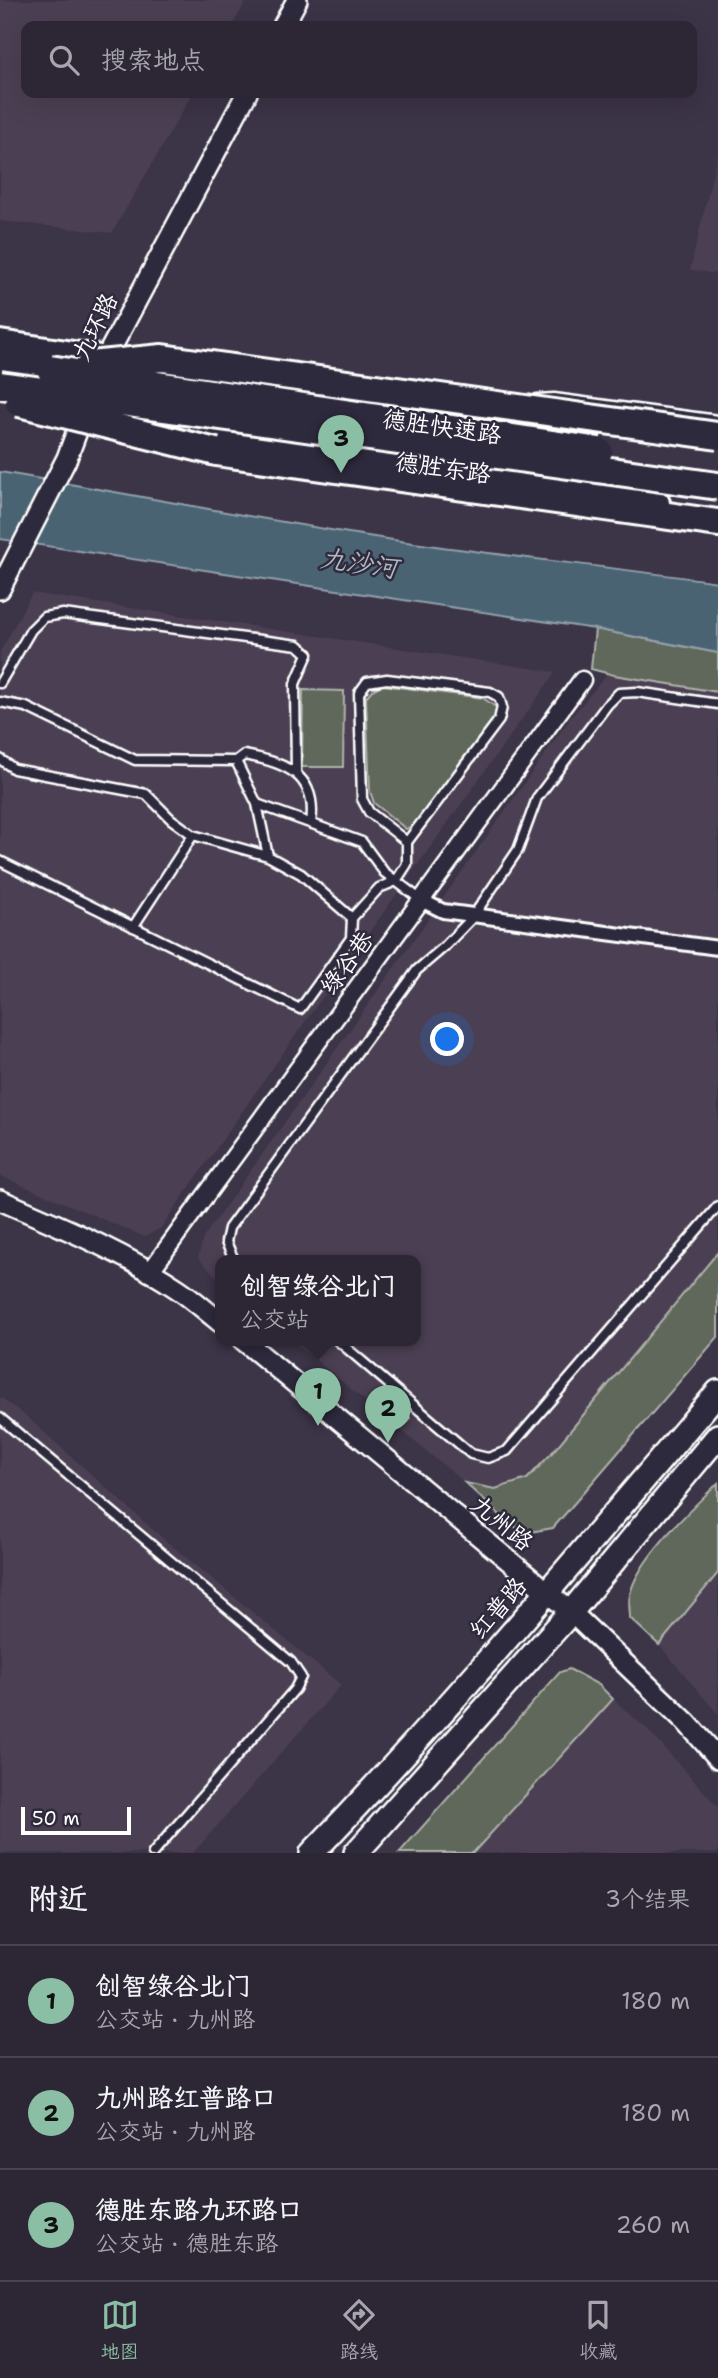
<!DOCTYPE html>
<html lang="zh">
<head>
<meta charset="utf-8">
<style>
	:root { --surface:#2d2735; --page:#393341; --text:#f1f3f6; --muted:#a7a5ad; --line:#484450; --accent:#8abfa5 }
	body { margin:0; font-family:"Shantell Sans","LXGW WenKai TC",sans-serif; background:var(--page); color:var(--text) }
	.scale { position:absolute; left:21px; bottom:18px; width:110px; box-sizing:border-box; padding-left:7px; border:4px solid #fff; border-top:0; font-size:19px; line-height:24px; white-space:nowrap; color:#fff; -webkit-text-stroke:5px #2f2a3d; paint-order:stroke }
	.you { position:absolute; left:448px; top:1040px; width:24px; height:24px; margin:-18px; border:5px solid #fff; border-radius:50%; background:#1a73e8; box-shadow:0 0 0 10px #1a73e833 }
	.badge { display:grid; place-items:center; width:46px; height:46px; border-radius:50%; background:var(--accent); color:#111; font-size:23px; font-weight:700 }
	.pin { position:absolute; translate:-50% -58px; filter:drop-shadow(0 2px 4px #0008) }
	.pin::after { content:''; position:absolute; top:37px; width:24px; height:21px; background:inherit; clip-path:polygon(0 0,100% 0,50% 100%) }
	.popup { position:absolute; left:215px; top:1255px; width:206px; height:91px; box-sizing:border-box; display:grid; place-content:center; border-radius:14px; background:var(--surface); filter:drop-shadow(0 2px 5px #0005); font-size:23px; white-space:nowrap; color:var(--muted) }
	.popup b { font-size:26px; color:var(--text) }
	.popup::after { content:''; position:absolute; left:50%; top:100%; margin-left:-14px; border:14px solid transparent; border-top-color:var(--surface) }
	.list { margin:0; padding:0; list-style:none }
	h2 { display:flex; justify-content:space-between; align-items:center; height:91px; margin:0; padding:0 28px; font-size:30px }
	h2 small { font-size:23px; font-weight:400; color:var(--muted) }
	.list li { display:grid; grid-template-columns:46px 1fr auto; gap:21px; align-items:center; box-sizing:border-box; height:112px; padding:0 28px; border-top:2px solid var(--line) }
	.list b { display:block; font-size:26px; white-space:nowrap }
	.list p { margin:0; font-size:23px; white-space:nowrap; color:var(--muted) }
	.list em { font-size:23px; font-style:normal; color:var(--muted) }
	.icon { flex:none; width:38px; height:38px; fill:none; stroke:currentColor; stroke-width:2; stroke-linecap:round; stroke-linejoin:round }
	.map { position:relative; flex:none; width:718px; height:1853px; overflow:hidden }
	.search { position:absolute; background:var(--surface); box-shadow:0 7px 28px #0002; left:21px; right:21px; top:21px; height:77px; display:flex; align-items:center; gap:18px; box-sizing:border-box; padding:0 24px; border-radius:14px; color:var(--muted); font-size:26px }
	.sheet { height:427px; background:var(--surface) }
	nav { display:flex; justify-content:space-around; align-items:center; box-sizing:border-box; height:98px; border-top:2px solid var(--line); background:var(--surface); font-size:19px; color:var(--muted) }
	nav a { display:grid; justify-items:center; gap:4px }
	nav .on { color:var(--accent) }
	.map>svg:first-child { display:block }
	.built { fill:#4c3f52 }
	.green { fill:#5f675a; stroke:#afb3ac; stroke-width:2 }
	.water { fill:#4a6373; stroke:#92a1ab; stroke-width:2 }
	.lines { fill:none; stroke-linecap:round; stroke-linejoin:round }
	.service-casing { stroke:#fff; stroke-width:13 }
	.pedestrian-casing { stroke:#fff; stroke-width:18 }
	.minor-casing { stroke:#fff; stroke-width:21 }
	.tertiary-casing { stroke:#fff; stroke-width:24 }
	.secondary-casing { stroke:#fff; stroke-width:28 }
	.primary-casing { stroke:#fff; stroke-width:30 }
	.trunk-casing { stroke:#fff; stroke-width:32 }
	.service { stroke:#2f2a3d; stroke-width:8 }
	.pedestrian { stroke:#2f2a3d; stroke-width:12 }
	.minor { stroke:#2f2a3d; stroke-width:16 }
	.tertiary { stroke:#2f2a3d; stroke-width:19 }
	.secondary { stroke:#2f2a3d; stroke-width:23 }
	.primary { stroke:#2f2a3d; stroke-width:24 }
	.trunk { stroke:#2f2a3d; stroke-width:26 }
	.trunk-bridge-casing { stroke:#fff; stroke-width:32; stroke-linecap:butt }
	.trunk-bridge { stroke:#2f2a3d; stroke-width:26 }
	.labels { text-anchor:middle; stroke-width:5; stroke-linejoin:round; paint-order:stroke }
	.street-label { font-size:24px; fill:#fff; stroke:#2f2a3d }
	.water-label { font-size:26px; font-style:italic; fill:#aeb9c0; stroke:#2f2a3d }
</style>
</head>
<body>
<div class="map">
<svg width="718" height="1853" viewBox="0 0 718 1853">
	<rect width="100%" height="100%" fill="#3c3447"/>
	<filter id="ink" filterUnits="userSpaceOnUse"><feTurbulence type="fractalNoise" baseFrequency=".0143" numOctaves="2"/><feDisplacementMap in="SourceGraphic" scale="14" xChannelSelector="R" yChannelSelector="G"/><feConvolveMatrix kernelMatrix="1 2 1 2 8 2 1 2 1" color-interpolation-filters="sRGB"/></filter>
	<g filter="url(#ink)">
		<path class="built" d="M0,0h247l-15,26h-206v67h167l-81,140 -112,-12z
			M718,152v122l-28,-4z
			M32,593l524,79 -254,354 -141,202 -16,9 -145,-61v-524z
			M607,674l111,18v560l-167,202 -24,25 -32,10 -30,-6 -174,-143h125v-80h-196v20l-22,-22 5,-20 366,-518z
			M0,1397l26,19 133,119 182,150 -148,168h-193z
			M718,1573v141l-59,-69z
			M613,1699l33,29 72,79v46h-245z"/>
		<path class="green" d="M595,629l123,24v39l-104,-17 -23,-6z
			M382,685l101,13 14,10 -2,8 -81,109 -8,4 -32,-26 -4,-12 -4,-94 6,-7z
			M303,690l41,1 -1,76h-41z
			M718,1252v85l-165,191 -23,4 -18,-6 -47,-43 30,6 32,-10 24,-25z
			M718,1483v90l-59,72 -29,-27c0,-7 -2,-16 0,-23 6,-34 62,-87 88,-112z
			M569,1669l30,16 14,14 -140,154h-74l161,-181z"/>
		<path class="water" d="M0,472c138,23 275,51 413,71 101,14 203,25 305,39v71l-123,-24 -595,-90z"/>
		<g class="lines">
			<g class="service-casing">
				<path id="service" d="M537,399l17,-1 164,22
					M0,683l31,-53 13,-13 19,-3 235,31 10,9 -13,30 1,88
					M0,702l26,5 109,53 101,1 8,-6c41,7 74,20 67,68
					M0,759l14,10 132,25 25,25 22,16 75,21 33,18 51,44
					M236,761l21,43 11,52
					M257,804l105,38 22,30 37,28
					M0,861l300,148 51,-71 1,-20 27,-30 17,-7 11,-17v-22l-38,-30 -7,-13 -3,-106 8,-11 20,-3 103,13 9,5 3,10 -3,13 -92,122
					M133,927l60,-92
					M234,1260l-8,-18 3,-14 188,-258 27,-23 28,-29 46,-68 19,-52 70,-93 12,-12 18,-1 81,12
					M337,1340l134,114 17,4 19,-7 211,-245
					M390,1385l2,23 12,10
					M0,1418l291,244 10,15 -6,12 -142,164"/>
			</g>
			<g class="pedestrian-casing">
				<path id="pedestrian" d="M421,900l22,11 275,37"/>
			</g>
			<g class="minor-casing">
				<path id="minor" d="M149,1273l433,-593"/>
			</g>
			<g class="tertiary-casing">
				<path id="tertiary" d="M283,26l14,-26
					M100,369l147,-276
					M0,589l67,-131 19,-51
					M0,1200c60,26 123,52 178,89 15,10 28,22 42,33
					M243,1340l328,272 116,111 31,35"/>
			</g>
			<g class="secondary-casing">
				<path id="secondary" d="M312,1853c142,-148 273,-305 406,-461
					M356,1853l215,-241 147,-176"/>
			</g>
			<g class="primary-casing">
				<path id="primary" d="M0,343l114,17
					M149,425l447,66 61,12"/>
			</g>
			<g class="trunk-casing">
				<path id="trunk" d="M0,361l50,8
					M216,452l502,71"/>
			</g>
			<use href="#service" class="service"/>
			<use href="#pedestrian" class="pedestrian"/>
			<use href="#minor" class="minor"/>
			<use href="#tertiary" class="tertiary"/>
			<use href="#secondary" class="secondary"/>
			<use href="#primary" class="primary"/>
			<use href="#trunk" class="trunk"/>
			<g class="trunk-bridge-casing">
				<path id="trunk-bridge" d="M90,365l72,-7 556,78
					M50,369l549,82
					M0,385l718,101
					M19,403l197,49"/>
			</g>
			<use href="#trunk-bridge" class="trunk-bridge"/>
		</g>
	</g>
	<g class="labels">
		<g class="street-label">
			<text transform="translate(95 327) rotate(-64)" y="8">九环路</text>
			<text transform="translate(442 427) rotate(8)" y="8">德胜快速路</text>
			<text transform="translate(443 468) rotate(8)" y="8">德胜东路</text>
			<text transform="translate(347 963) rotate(-54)" y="8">绿谷巷</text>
			<text transform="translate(502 1523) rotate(39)" y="8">九州路</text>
			<text transform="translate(498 1608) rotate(-49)" y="8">红普路</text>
		</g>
		<g class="water-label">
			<text transform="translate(359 563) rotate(8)" y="9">九沙河</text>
		</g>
	</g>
</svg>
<div class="scale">50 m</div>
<div class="you"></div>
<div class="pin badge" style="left:318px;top:1426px">1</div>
<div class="popup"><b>创智绿谷北门</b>公交站</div>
<div class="pin badge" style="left:388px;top:1443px">2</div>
<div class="pin badge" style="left:341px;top:473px">3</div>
<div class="search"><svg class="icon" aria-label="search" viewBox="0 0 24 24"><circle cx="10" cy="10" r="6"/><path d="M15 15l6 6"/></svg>搜索地点</div>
</div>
<section class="sheet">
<h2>附近<small>3个结果</small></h2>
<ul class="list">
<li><span class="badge">1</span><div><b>创智绿谷北门</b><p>公交站 · 九州路</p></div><em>180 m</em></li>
<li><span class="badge">2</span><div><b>九州路红普路口</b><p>公交站 · 九州路</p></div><em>180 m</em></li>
<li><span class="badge">3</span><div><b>德胜东路九环路口</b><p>公交站 · 德胜东路</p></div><em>260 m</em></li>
</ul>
</section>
<nav>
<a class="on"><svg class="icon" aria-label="map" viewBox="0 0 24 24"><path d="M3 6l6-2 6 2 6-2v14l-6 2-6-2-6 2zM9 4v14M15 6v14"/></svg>地图</a>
<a><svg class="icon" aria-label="directions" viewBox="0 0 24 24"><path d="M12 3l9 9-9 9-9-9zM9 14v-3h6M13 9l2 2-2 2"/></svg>路线</a>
<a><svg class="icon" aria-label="saved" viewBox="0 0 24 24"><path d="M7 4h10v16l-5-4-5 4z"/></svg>收藏</a>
</nav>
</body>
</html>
